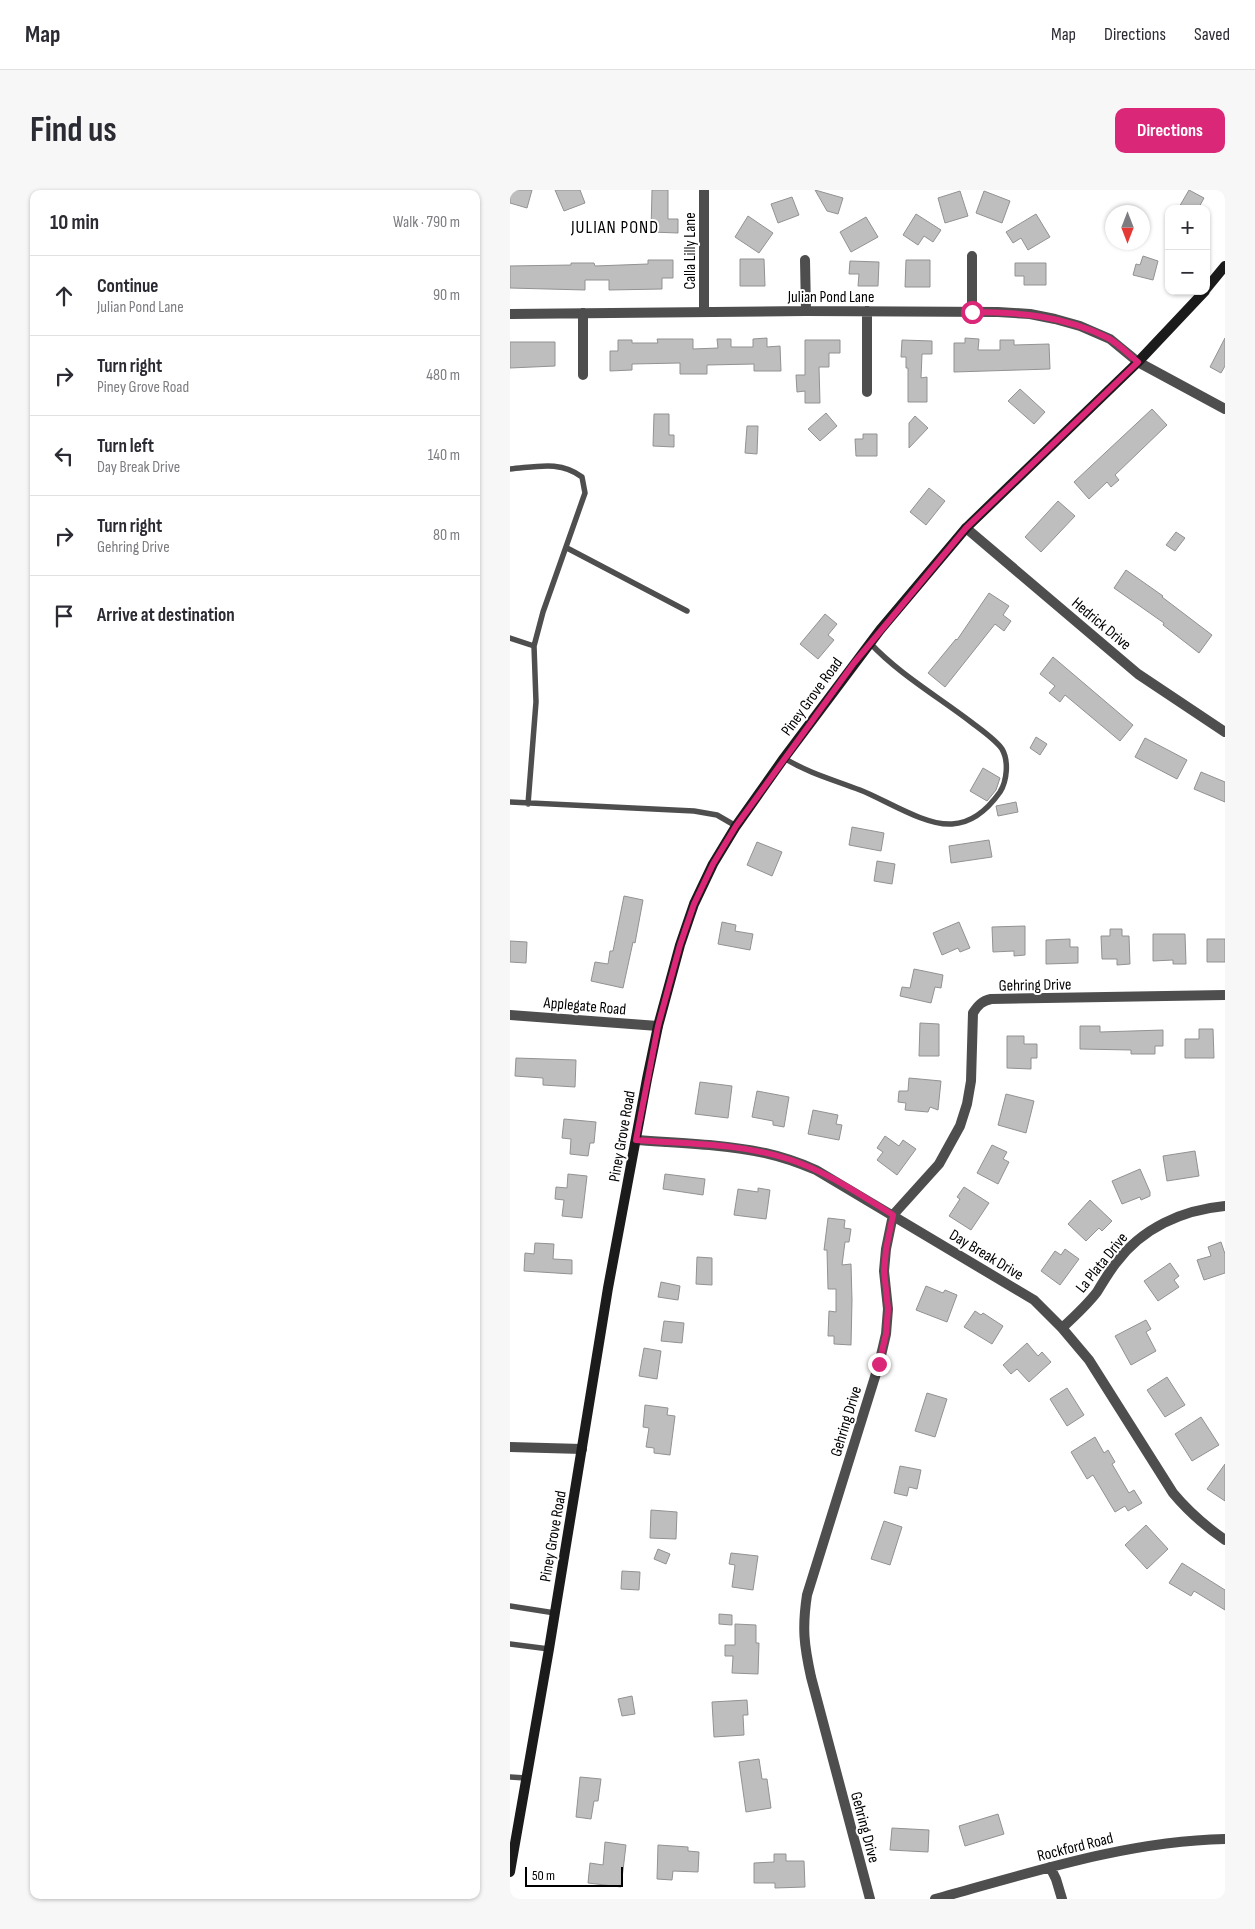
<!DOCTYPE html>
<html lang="en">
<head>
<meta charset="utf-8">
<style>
	:root { --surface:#fff; --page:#f7f7f7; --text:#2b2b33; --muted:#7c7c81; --line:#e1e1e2; --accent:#db2777 }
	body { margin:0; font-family:"Sofia Sans Condensed",sans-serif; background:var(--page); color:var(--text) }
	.controls { position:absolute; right:15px; top:15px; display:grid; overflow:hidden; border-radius:10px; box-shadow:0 1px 4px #0004 }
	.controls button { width:45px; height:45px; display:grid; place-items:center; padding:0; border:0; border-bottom:1px solid var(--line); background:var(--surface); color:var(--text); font:25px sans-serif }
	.compass { position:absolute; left:595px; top:15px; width:45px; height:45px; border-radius:50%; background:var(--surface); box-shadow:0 1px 4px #0004; rotate:180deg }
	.scale { position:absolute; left:15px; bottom:12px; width:98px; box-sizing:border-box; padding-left:5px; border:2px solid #000; border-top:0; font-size:14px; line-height:18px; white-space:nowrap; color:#000; -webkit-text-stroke:4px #fff; paint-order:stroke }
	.stop { position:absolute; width:15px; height:15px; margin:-11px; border:4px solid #db2777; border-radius:50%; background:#fff }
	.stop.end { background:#db2777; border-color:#fff; box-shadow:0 1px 5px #0008 }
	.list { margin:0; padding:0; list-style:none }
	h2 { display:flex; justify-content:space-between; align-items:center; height:65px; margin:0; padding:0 20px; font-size:21px }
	h2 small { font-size:16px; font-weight:400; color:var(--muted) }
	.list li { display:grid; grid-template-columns:32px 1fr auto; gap:15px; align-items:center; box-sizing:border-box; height:80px; padding:0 20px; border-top:1px solid var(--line) }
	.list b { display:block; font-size:19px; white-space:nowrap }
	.list p { margin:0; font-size:16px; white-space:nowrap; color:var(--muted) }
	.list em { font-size:16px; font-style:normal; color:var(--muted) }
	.icon { flex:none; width:28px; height:28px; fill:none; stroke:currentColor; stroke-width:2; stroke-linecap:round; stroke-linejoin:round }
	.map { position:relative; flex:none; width:715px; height:1709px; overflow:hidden; border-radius:10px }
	header { display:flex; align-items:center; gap:30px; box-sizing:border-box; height:70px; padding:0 25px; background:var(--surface); border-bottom:1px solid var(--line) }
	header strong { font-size:24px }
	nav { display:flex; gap:28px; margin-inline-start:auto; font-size:18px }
	.intro { display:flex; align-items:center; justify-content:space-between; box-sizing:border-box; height:120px; padding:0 30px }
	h1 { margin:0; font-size:35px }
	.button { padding:12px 22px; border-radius:10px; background:var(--accent); color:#fff; font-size:18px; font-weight:700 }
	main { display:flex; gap:30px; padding:0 30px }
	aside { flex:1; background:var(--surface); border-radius:10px; box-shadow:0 1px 4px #0004 }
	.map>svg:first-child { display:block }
	.building { fill:#bebebe; stroke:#929292 }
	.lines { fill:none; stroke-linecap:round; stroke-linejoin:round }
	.service { stroke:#4e4e4e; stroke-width:5.5 }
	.minor { stroke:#4e4e4e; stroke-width:10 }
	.secondary { stroke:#1b1b1b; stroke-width:10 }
	.route { stroke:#db2777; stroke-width:6 }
	.labels { text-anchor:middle; stroke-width:4; stroke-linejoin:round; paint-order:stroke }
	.street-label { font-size:16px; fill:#000; stroke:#fff }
	.neighbourhood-label { font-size:18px; letter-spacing:1px; fill:#000; stroke:#fff }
</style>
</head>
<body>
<header>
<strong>Map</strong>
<nav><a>Map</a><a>Directions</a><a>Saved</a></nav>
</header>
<div class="intro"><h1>Find us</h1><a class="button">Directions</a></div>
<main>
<aside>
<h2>10 min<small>Walk · 790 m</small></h2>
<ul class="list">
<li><svg class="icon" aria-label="ahead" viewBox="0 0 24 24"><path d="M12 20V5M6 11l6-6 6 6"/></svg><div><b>Continue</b><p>Julian Pond Lane</p></div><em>90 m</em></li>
<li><svg class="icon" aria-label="right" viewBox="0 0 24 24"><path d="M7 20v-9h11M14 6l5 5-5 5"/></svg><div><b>Turn right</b><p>Piney Grove Road</p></div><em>480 m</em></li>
<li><svg class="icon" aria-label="left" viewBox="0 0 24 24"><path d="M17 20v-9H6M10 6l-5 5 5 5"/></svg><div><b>Turn left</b><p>Day Break Drive</p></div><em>140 m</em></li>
<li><svg class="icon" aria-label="right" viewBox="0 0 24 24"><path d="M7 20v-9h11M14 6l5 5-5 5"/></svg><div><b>Turn right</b><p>Gehring Drive</p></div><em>80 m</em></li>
<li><svg class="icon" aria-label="arrive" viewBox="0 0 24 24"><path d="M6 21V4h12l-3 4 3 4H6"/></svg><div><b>Arrive at destination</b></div></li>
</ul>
</aside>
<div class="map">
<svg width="715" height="1709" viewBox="0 0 715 1709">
	<rect width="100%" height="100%" fill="#fff"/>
	<path class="building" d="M0,0h22l-5,18 -17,-5z
		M45,0h25l5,13 -21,8z
		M142,0h16v29h10v14l-27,-1z
		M305,0l28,8 -5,16 -11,-3z
		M679,0l15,8 -6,11h-20z
		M450,1l8,25 -23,7 -7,-25z
		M474,1l26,10 -8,22 -26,-10z
		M282,7l7,18 -21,8 -7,-19z
		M406,24l25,16 -8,12 -9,-6 -6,9 -15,-10z
		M526,24l14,23 -22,13 -7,-12 -8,5 -7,-11z
		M238,26l25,17 -14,20 -24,-16z
		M356,27l12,20 -27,15 -11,-20z
		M633,66l15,5 -5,19 -20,-5 3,-11 4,1z
		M230,69h24l1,27h-25z
		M138,70h25v18h-11v11l-53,1v-10h-24v10l-75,-2v-22l61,-1v-2h23l1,3 53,-2z
		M396,70h24v27h-25z
		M340,71l29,1 -1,24h-20l1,-12h-10z
		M505,73h31v22h-22v-9h-9z
		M257,148v9l13,-1 1,25h-27v-7l-47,1v9h-27v-11l-48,1v6l-22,1v-20h8v-11h14v3h26l-1,-4h36v10l25,-1 -1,-9h14v8h22v-8z
		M455,148l14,1 -1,11h22v-10h14v5l35,-1 1,25 -96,3v-29h11z
		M715,148v28l-4,7 -11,-6z
		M295,150h35v13h-11v14h-10l1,36h-15v-12l-8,1 -1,-17h9z
		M392,150l30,1v13h-10l-1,24 6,-1v25h-19v-34h-2v-11h-5z
		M0,152h45v24l-45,2z
		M510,199l25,23 -11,12 -26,-23z
		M642,219l15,16 -52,50 4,5 -8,7 -4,-5 -18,17 -15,-17z
		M316,223l11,13 -17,15 -12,-12z
		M144,224h15v21h5v12l-21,-1z
		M405,226l13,12 -19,20v-25z
		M237,236h11l-1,28 -12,-1z
		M353,244h14v22h-21l-1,-17h8z
		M419,298l16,13 -19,24 -16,-13z
		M548,311l17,15 -34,36 -16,-15z
		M666,342l9,6 -10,13 -9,-6z
		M616,380l37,26 -1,1 50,38 -13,18 -36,-28 1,-2 -50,-35z
		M479,403l20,13 -6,9 8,6 -7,10 -9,-7 -50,63 -17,-14 28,-34 1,1z
		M315,424l12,10 -9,11 6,5 -16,19 -18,-15z
		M543,467l80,68 -13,16 -55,-46 -5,7 -11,-9 6,-7 -15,-12z
		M526,547l11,7 -7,11 -10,-7z
		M635,548l42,22 -10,19 -42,-22z
		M473,578l17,10 -4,12 -9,11 -17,-10z
		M691,582l24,10v20l-31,-13z
		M506,612l2,10 -20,4 -2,-10z
		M342,637l32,6 -3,18 -32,-6z
		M479,650l3,17 -41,6 -2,-17z
		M247,652l25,10 -10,24 -25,-11z
		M367,671l18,3 -3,20 -18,-3z
		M114,706l19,4 -8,43 -2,-1 -10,46 -32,-7 4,-19 13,2 2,-13h3z
		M212,732l14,3 -1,6 18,3 -3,16 -32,-6z
		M449,732l11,26 -10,4 -2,-4 -16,7 -9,-22z
		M515,736v29l-11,1v-5l-21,1 -1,-25z
		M600,739h12v7h7l1,28 -13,1v-6h-15l-1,-23h9z
		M643,744h32l1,30h-13v-4l-20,1z
		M560,749v8h8v16l-32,1v-24z
		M697,749h18v23h-18z
		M0,751l17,1 -1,21 -16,-1z
		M404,779l29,6 -2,13 -6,-1 -4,16 -31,-7 2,-9 8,1z
		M410,833l19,1v32h-20z
		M570,836h20v6l63,-2v16h-8v8h-24v-4l-51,-1z
		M689,839h14l1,29h-29v-19h14z
		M497,846h17v8h13v14h-6v11l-24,-1z
		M6,868l60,2 -1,27 -32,-2v-7l-28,-2z
		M399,888l32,3 -3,29 -8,-3 -2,5 -23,-2 1,-7 -8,-1 1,-11h9z
		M190,892l32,4 -4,32 -33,-4z
		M247,901l32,6 -5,30 -11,-2v-4l-21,-4z
		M496,904l28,7 -8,32 -28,-8z
		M303,920l25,5 -2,9 6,1 -3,15 -31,-6z
		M54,929l32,3 -2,21h-4l-2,13 -18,-2 1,-15 -9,-1z
		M375,946l14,10 4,-6 13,9 -19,26 -20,-15 6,-8 -6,-4z
		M482,955l15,7 -4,7 6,3 -11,22 -21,-11z
		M685,961l4,25 -32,5 -4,-25z
		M630,979l10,23v4l-9,4 -1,-3 -18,7 -10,-23z
		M58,984l19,2 -5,42 -20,-2 2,-16 -9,-1 1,-12 11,1z
		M155,984l40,5 -2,16 -40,-6z
		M454,997l25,16 -18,27 -22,-14 11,-17 -3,-2z
		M248,998l12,2 -4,29 -32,-4 4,-26 20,3z
		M580,1010l22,21 -10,10 -3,-3 -13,13 -18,-17z
		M318,1028l17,2 -1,8 7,1 -2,13h-4l-3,23 9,-1 1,36 -1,45 -17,-1v-8h-6l1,-25 7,1v-23h-8l-1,-39h-3z
		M711,1052l4,12v19l-21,7 -7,-20 14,-4 -3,-9z
		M25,1053l19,1 -1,15 19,1v14l-48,-3 1,-18 9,1z
		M555,1059l14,10 -19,26 -19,-14 14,-20 6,4z
		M187,1067l15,1v27l-16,-1z
		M660,1073l9,13 -5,4 5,7 -21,14 -14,-20z
		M151,1092l19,4 -2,14 -20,-3z
		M416,1096l17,7 2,-3 12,5 -10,27 -31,-12z
		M465,1121l6,4 2,-2 20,13 -11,18 -28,-17z
		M636,1130l5,9 -5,3 10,19 -25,14 -16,-29z
		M154,1131l20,2 -2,20 -21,-2z
		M517,1153l11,13 4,-4 9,10 -22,20 -12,-13 -6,5 -8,-9z
		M134,1158l17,3 -4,28 -18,-3z
		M657,1187l18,28 -20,12 -18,-27z
		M557,1198l17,27 -17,11 -17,-27z
		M417,1203l20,6 -12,38 -20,-6z
		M135,1215l23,3 -1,7 8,1 -5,39 -16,-2v-5l-8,-1 3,-19 -6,-1z
		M691,1227l18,28 -27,16 -17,-27z
		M585,1247l9,16 4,-3 7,12 -3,2 17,29 5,-3 8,13 -14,8 -3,-5 -10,6 -22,-37 -6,4 -16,-27z
		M715,1274v37l-18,-12z
		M390,1276l21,4 -4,19 -8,-2 -2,9 -13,-3z
		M141,1320l26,2 -1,27 -26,-1z
		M374,1331l18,6 -12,38 -19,-6z
		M636,1335l22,24 -21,20 -22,-24z
		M148,1359l12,5 -4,10 -12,-5z
		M221,1363l27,3 -5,34 -21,-3 3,-22 -6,-1z
		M672,1373l43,27v20l-31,-19 -3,5 -22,-13z
		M112,1381l18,1 -1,18 -18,-1z
		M209,1424l13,1v10l-13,-1z
		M225,1434l21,1v18h3l-1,31 -26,-1 1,-17h-8v-11h10z
		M122,1506l3,18 -13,2 -4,-17z
		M237,1510l1,15h-5l1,20 -30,2 -2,-35z
		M249,1569l3,20h5l4,29 -25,4 -7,-50z
		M70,1587l21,2 -3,22h-4l-3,18 -15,-2z
		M488,1624l6,20 -39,12 -6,-20z
		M382,1638l37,2 -1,22 -38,-2z
		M95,1652l21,3 -5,42 -33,-4 2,-20 13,2z
		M148,1655l30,2v4l11,1 -1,20 -25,-1 -1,9 -15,-1z
		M264,1664h12v7h18l1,26 -30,1v-5h-21v-20l20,-1z"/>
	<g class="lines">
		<path class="service" d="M0,279c26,-2 50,-9 72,8l3,16 -42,119 -9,34 2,56 -8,102
			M57,358l120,63
			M0,448l24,8
			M274,568c24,15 50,22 76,32 26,10 65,36 92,34 21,-1 36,-15 48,-32 7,-11 9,-31 2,-43 -6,-9 -22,-20 -31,-27 -34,-26 -72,-48 -101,-79
			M0,612l184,9 23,4 19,11
			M0,1416l45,7
			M0,1454l39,5
			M0,1587l16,1"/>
		<path class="minor" d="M295,70l1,51
			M194,121v-121
			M357,121v81
			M462,122v-56
			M0,124l296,-3 192,1 32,2 25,5 25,7 30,13 28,23 87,47
			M73,185v-62
			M456,338l172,146 87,58
			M0,825l148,11
			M126,950c43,3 87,4 129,13 18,4 35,10 51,17l218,130 28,28 27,32 84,133c15,18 32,33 52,47
			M552,1138c12,-11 25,-23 35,-36 6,-10 12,-20 19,-29 26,-35 66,-53 109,-57
			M0,1257l72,2
			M540,1677l6,12 6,20
			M360,1709l-59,-222c-7,-32 -9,-49 -4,-82l72,-231 7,-30 2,-25 -4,-38 2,-22 7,-34 46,-51 21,-38 7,-22 4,-23 2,-68c5,-8 9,-12 18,-14l234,-4
			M425,1709c95,-26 191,-58 290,-60"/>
		<path class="secondary" d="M696,99l19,-23
			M0,1682l39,-223 59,-361 39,-209 11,-53 22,-81 14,-41 19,-40 23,-38 48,-68 96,-128 86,-102 172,-166 67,-71"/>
	</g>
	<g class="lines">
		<path class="route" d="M369,1174l7,-30 2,-25 -4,-38 2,-22 7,-34c-34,-21 -67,-44 -105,-56 -48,-16 -103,-15 -152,-19l22,-114 22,-81 14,-41 19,-40 23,-38 118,-163 112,-135 172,-166c-9,-7 -19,-18 -30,-24 -43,-22 -89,-26 -136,-26"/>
	</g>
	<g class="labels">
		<g class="street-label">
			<text transform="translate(179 61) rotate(-90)" y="6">Calla Lilly Lane</text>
			<text x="321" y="112">Julian Pond Lane</text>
			<text transform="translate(592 433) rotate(40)" y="6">Hedrick Drive</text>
			<text transform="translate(301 506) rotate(-54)" y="6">Piney Grove Road</text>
			<text transform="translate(525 794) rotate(-1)" y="6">Gehring Drive</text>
			<text transform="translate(75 815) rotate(5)" y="6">Applegate Road</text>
			<text transform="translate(111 946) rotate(-80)" y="6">Piney Grove Road</text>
			<text transform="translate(477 1064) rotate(31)" y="6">Day Break Drive</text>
			<text transform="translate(591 1072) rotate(-51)" y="6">La Plata Drive</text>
			<text transform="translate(335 1231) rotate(-73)" y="6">Gehring Drive</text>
			<text transform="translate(42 1346) rotate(-80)" y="6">Piney Grove Road</text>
			<text transform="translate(356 1637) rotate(75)" y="6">Gehring Drive</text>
			<text transform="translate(565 1656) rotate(-14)" y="6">Rockford Road</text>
		</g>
		<g class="neighbourhood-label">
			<text x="105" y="43">JULIAN POND</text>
		</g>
	</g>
</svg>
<div class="controls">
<button>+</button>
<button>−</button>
</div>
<svg class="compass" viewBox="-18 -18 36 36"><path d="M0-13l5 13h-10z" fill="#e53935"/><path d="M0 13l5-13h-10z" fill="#7c7c81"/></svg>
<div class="scale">50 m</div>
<div class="stop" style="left:462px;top:122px"></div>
<div class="stop end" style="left:369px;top:1174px"></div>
</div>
</main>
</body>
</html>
